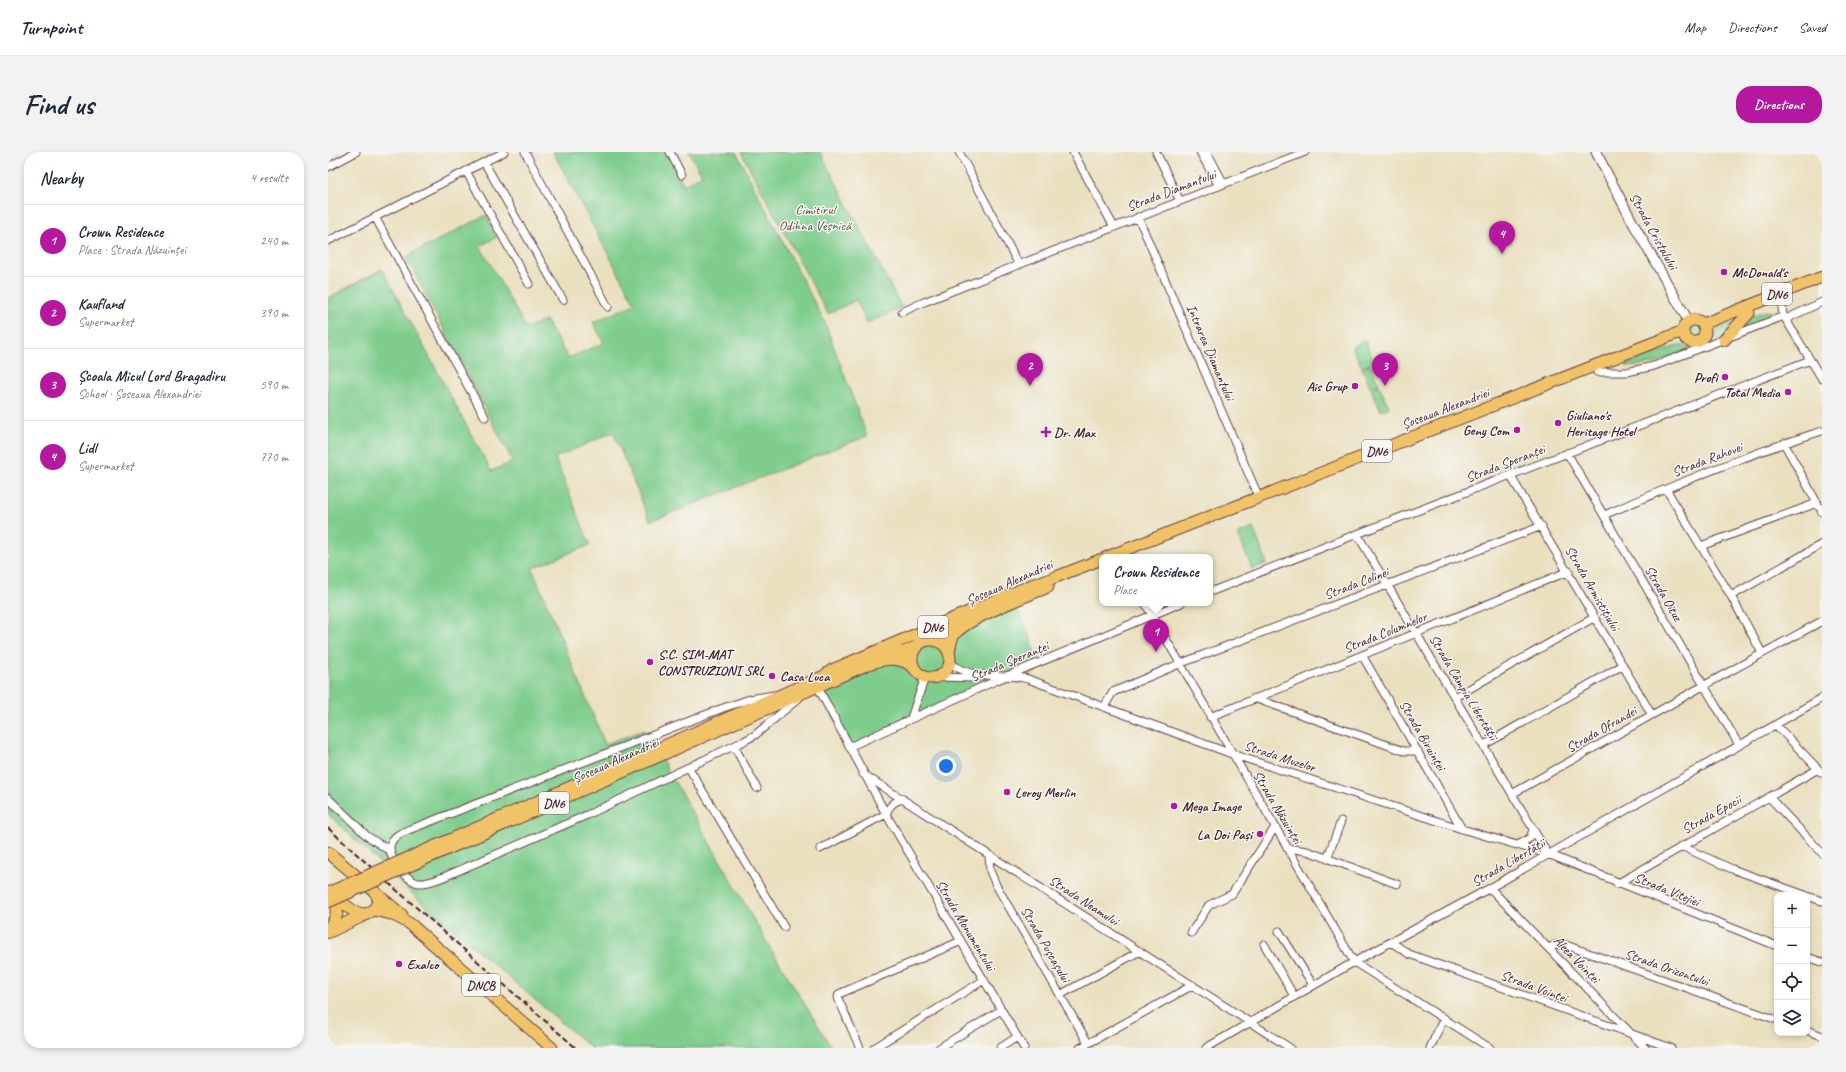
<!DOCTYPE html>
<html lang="en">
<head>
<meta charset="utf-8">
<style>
	:root { --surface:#fff; --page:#f2f2f3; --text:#1f2937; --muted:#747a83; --line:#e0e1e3; --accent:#b5179e }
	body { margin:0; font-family:Caveat,sans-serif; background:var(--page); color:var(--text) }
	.controls { position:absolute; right:12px; bottom:12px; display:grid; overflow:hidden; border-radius:8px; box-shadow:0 2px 6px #0003 }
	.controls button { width:36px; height:36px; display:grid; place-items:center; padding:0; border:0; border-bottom:1px solid var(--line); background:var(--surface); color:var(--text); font:20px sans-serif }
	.you { position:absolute; left:618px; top:614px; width:14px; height:14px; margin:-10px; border:3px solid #fff; border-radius:50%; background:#1a73e8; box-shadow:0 0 0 6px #1a73e833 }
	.badge { display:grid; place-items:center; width:26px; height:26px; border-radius:50%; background:var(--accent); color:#fff; font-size:13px; font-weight:700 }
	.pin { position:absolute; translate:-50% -33px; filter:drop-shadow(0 1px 2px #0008) }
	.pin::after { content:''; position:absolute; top:21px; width:14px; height:12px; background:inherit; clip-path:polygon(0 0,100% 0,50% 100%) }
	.popup { position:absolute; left:771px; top:402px; width:114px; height:52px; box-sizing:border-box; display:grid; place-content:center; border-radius:8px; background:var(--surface); filter:drop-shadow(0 1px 3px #0005); font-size:13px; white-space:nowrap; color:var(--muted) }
	.popup b { font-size:15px; color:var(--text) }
	.popup::after { content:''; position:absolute; left:50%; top:100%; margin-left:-8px; border:8px solid transparent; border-top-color:var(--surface) }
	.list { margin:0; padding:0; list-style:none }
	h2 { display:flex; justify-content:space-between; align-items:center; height:52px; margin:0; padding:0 16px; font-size:17px }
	h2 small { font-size:13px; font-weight:400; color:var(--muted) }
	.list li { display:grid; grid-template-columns:26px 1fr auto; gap:12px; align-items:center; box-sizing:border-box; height:72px; padding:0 16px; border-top:1px solid var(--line) }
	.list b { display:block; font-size:15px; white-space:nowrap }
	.list p { margin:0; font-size:13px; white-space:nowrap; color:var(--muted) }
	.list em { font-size:13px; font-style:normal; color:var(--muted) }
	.icon { flex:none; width:22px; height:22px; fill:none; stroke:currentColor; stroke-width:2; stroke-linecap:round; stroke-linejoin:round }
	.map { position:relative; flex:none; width:1494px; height:896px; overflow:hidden; border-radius:16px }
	header { display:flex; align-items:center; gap:24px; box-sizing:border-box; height:56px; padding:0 20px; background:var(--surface); border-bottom:1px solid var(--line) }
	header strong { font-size:19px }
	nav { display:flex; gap:22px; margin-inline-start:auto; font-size:14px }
	.intro { display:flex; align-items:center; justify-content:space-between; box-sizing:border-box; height:96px; padding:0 24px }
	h1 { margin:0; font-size:28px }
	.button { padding:10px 18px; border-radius:16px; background:var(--accent); color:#fff; font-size:14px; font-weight:700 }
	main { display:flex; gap:24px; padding:0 24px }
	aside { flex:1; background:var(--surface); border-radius:16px; box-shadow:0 2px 6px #0003 }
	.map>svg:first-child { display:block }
	.green { fill:#7fcd8d; stroke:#64765c; fill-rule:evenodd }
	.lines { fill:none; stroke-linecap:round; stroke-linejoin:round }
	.minor-casing { stroke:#623c41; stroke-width:9 }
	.tertiary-casing { stroke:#623c41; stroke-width:11 }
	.primary-casing { stroke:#623c41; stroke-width:13 }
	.trunk-casing { stroke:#623c41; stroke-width:14 }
	.minor { stroke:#fff; stroke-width:7 }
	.tertiary { stroke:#fff; stroke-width:9 }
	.primary { stroke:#f1c369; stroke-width:11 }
	.trunk { stroke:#f1c369; stroke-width:12 }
	.rail { stroke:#4a1f2b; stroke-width:2; stroke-dasharray:6 3; stroke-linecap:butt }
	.primary-bridge-casing { stroke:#623c41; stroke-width:13; stroke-linecap:butt }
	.primary-bridge { stroke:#f1c369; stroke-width:11 }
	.poi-dot { fill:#b5179e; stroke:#f6f6f2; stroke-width:1.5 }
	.labels { text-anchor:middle; stroke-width:3; stroke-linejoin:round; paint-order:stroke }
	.shield { fill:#f6f6f2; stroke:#7e6067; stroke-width:1 }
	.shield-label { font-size:13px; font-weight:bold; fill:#4a1f2b }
	.street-label { font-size:14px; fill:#4a1f2b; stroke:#f6f6f2 }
	.park-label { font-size:14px; fill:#5a5348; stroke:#f6f6f2 }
	.poi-label { font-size:14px; font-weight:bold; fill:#4a1f2b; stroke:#f6f6f2; text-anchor:start }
</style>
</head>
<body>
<header>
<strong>Turnpoint</strong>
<nav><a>Map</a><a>Directions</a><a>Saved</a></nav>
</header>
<div class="intro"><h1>Find us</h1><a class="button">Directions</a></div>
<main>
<aside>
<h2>Nearby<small>4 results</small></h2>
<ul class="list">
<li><span class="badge">1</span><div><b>Crown Residence</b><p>Place · Strada Năzuinței</p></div><em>240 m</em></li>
<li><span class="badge">2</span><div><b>Kaufland</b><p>Supermarket</p></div><em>390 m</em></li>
<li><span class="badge">3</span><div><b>Școala Micul Lord Bragadiru</b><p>School · Șoseaua Alexandriei</p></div><em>590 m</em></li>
<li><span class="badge">4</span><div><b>Lidl</b><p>Supermarket</p></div><em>770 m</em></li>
</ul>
</aside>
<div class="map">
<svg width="1494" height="896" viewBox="0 0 1494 896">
	<rect width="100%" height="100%" fill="#f6f6f2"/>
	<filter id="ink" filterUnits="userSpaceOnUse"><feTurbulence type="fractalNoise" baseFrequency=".025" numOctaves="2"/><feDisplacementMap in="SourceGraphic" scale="8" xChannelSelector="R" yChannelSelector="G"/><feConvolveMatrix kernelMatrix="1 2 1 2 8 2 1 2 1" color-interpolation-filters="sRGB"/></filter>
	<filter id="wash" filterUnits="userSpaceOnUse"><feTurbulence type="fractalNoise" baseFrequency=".012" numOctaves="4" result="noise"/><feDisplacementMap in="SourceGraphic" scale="16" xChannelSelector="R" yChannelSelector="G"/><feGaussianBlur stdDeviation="0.9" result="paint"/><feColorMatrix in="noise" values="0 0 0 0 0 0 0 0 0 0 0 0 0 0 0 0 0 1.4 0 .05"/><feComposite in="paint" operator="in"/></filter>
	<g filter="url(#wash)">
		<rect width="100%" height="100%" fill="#eae0bf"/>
		<path class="green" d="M225,0h113l18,33 18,-10 -13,-23h47l89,171 42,113 -217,85 -37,-89 -58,26 35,87 -58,23 73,176 40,-14 124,216 63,102h-241l-172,-148 -91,-86v-516l54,-29 109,202 22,-9 -107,-205 80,-42 11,22 -17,9 46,82 20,-8 22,38 36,-15 -11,-21 42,-18z
			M413,0h79l82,156 -35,15 -11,-23 -28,14z
			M1437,159l7,1 5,3 -72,30 14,-16z
			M1358 179a8 8 0 1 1 16 0a8 8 0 1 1-16 0Z
			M1037,189l9,21 -12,5 -10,-20z
			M1351,193l15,3 -40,16 -27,3v-3z
			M1042,213l9,19 -9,3 -8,-19z
			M1051,233l10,22 -8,4 -10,-22z
			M925,376l14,35 -15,6 -14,-35z
			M686,450l27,60 -192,85 -32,-61 49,-21 47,-3c0,-19 19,-28 33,-14l8,-12zM622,511l20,11 19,5 -49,-3 8,-8z"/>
	</g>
	<g filter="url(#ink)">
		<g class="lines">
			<g class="minor-casing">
				<path id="minor" d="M197,0l83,155
					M342,0l12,23
					M631,0l60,113
					M745,0l41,75
					M828,0l24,49
					M872,0l19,34
					M879,0l17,32
					M156,10l79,138
					M0,15l28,-15
					M138,19l63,113
					M47,65l110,200
					M810,65l121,281
					M0,89l176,-89
					M1459,146l-5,9 1,8 39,64
					M574,160l22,-10 381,-150
					M1458,167l36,-17
					M1269,220h30l27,-6 130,-50
					M1456,291l38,69
					M1239,301l172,292
					M1182,323l142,240
					M1338,337l65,107 31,57
					M1276,363c71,-30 144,-61 218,-84
					M1029,382l191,320
					M1373,394l116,-43
					M882,440l147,-58 453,-174
					M1403,444l91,-52
					M817,451l209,359 136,86
					M1034,503l100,174
					M622,510c21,20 52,10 78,17l204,75 230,75 86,25 229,92
					M611,525l34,1
					M489,534l69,128 138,234
					M446,543l-24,4 -27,9 -312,121c-8,3 -17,6 -20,14 -6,12 16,39 28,40 9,1 19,-4 27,-7l141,-61 157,-74 11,-6 44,-37
					M1127,545l140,-80
					M926,546l150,53h14
					M776,555l9,-15 66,-28 363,-138
					M882,565l359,-146
					M583,566l14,-41
					M1448,573l46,48
					M1156,593l139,-80
					M406,594l23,42
					M521,595l146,-66 186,-78
					M361,616l95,159
					M535,622l427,274
					M1184,642l191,-108 119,-65
					M1441,645l53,56
					M0,646l39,38 23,15
					M1190,693l12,-7 3,-8
					M1353,694l51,23 73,26
					M959,696l20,3 90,33
					M492,697l66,-35c4,-9 7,-12 17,-15
					M661,703l1,16 6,14 92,158
					M999,707l14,-38
					M1289,732l201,-115
					M1162,736l155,160
					M1479,744l15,5
					M951,779l34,54
					M863,781l18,-28 23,-11 43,-67
					M1063,790l18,12 262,94
					M936,792l30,52
					M1221,796l6,-3 8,-1 214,76
					M1479,805l15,5
					M732,843l80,-44
					M1479,878l15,6
					M532,896l-22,-50 1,-4 122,-53
					M546,896l110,-68
					M611,896l62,-38
					M672,896l17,-11
					M752,896l113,-63
					M878,896l148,-86 136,-74 332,-190
					M1102,896l14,-30"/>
			</g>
			<g class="tertiary-casing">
				<path id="tertiary" d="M1268,0l37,71 56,99"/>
			</g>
			<g class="primary-casing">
				<path id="primary" d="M1355 179a11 11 0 1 1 22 0a11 11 0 1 1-22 0Z
					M1375,172l119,-47
					M1396,188l25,-27
					M779,405l576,-226
					M710,434l5,-4 59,-23
					M603,488l15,-7 20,-15
					M584 507a19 19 0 1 1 38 0a19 19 0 1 1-38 0Z
					M621,501c1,-6 2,-13 5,-18 11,-16 74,-40 94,-48
					M559,503l17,-3 14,-6
					M0,700l46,39c10,10 -2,27 -15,22 -10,-3 -20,-13 -28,-21
					M87,703l409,-179 8,-6 202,-86 9,-2
					M90,710l448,-197c16,-6 34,-10 48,3
					M49,742l25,21
					M45,758l18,4 18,9 143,125"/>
			</g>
			<g class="trunk-casing">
				<path id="trunk" d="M0,777c10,-10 10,-20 7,-33
					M0,780l38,-18"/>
			</g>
			<use href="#minor" class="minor"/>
			<use href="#tertiary" class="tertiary"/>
			<use href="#primary" class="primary"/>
			<use href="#trunk" class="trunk"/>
			<path class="rail" d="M0,676l56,51 192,169"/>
			<g class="primary-bridge-casing">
				<path id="primary-bridge" d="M0,741l87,-38
					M0,750l90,-40"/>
			</g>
			<use href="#primary-bridge" class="primary-bridge"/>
		</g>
	</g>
	<g class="poi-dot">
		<circle cx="1396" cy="120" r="4"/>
		<circle cx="1397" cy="225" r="4"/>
		<circle cx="1027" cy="234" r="4"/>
		<circle cx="1460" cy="240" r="4"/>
		<circle cx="1230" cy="271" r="4"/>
		<circle cx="1189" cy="278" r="4"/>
		<path d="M716 274h4v4h4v4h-4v4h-4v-4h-4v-4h4z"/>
		<circle cx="322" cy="510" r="4"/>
		<circle cx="444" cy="524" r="4"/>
		<circle cx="679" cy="640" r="4"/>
		<circle cx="846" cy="654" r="4"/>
		<circle cx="932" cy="682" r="4"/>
		<circle cx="71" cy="812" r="4"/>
	</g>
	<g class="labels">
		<g class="shield">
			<rect x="1434" y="131" width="30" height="22" rx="3"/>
			<rect x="1034" y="288" width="30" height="22" rx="3"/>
			<rect x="590" y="464" width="30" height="22" rx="3"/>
			<rect x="211" y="640" width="30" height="22" rx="3"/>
			<rect x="134" y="822" width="38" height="22" rx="3"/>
		</g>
		<g class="shield-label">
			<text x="1449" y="147">DN6</text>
			<text x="1049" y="304">DN6</text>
			<text x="605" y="480">DN6</text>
			<text x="226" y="656">DN6</text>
			<text x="153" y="838">DNCB</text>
		</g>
		<g class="street-label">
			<text transform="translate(843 38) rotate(-21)" y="5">Strada Diamantului</text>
			<text transform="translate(1326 79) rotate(61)" y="5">Strada Cristalului</text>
			<text transform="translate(883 200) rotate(67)" y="5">Intrarea Diamantului</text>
			<text transform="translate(1117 256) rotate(-21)" y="5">Șoseaua Alexandriei</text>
			<text transform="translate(1379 307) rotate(-21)" y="5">Strada Rahovei</text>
			<text transform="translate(1177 311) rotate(-21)" y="5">Strada Speranței</text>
			<text transform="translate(681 430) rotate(-24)" y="5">Șoseaua Alexandriei</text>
			<text transform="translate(1028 431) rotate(-21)" y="5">Strada Colinei</text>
			<text transform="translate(1265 436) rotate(60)" y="5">Strada Armistițiului</text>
			<text transform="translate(1336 441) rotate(60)" y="5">Strada Oituz</text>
			<text transform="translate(1057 480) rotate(-22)" y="5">Strada Columnelor</text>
			<text transform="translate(681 509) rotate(-23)" y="5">Strada Speranței</text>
			<text transform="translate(1136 535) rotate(59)" y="5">Strada Câmpia Libertății</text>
			<text transform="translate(1273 577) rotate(-30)" y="5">Strada Ofrandei</text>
			<text transform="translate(1095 583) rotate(60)" y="5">Strada Biruinței</text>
			<text transform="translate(952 604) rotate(18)" y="5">Strada Muzelor</text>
			<text transform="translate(287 608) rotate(-24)" y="5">Șoseaua Alexandriei</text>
			<text transform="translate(950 655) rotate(59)" y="5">Strada Năzuinței</text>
			<text transform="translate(1383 662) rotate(-29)" y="5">Strada Epocii</text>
			<text transform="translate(1180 710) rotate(-30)" y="5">Strada Libertății</text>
			<text transform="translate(1339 737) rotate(22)" y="5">Strada Vitejiei</text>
			<text transform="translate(756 748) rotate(33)" y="5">Strada Neamului</text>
			<text transform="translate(638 773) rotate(59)" y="5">Strada Monumentului</text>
			<text transform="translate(718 792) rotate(60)" y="5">Strada Pușcașului</text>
			<text transform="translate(1249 807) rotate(46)" y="5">Aleea Voinței</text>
			<text transform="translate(1339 815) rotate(19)" y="5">Strada Orizontului</text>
			<text transform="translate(1206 834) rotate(20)" y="5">Strada Voinței</text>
		</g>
		<g class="park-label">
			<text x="487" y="62">Cimitirul<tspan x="487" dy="16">Odihna Veșnică</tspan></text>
		</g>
		<g class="poi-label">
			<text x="1404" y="125">McDonald's</text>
			<text x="1389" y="230" text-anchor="end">Profi</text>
			<text x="1019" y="239" text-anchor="end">Ais Grup</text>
			<text x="1452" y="245" text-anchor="end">Total Media</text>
			<text x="1238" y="268">Giuliano's<tspan x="1238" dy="16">Heritage Hotel</tspan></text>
			<text x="1181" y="283" text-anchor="end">Geny Com</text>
			<text x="726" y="285">Dr. Max</text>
			<text x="330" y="507">S.C. SIM-MAT<tspan x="330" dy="16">CONSTRUZIONI SRL</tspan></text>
			<text x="452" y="529">Casa Luca</text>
			<text x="687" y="645">Leroy Merlin</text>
			<text x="854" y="659">Mega Image</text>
			<text x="924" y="687" text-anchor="end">La Doi Pași</text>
			<text x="79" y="817">Exalco</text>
		</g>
	</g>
</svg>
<div class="controls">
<button>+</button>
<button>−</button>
<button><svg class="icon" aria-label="locate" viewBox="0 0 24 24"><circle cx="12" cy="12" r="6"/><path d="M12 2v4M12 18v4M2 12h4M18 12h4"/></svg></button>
<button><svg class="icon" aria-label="layers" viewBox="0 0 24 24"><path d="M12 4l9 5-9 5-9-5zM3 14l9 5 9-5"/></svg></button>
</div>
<div class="you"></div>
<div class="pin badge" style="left:828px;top:500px">1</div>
<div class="popup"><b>Crown Residence</b>Place</div>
<div class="pin badge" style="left:702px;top:234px">2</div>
<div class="pin badge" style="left:1057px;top:234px">3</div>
<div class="pin badge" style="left:1174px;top:102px">4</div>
</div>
</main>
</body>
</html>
